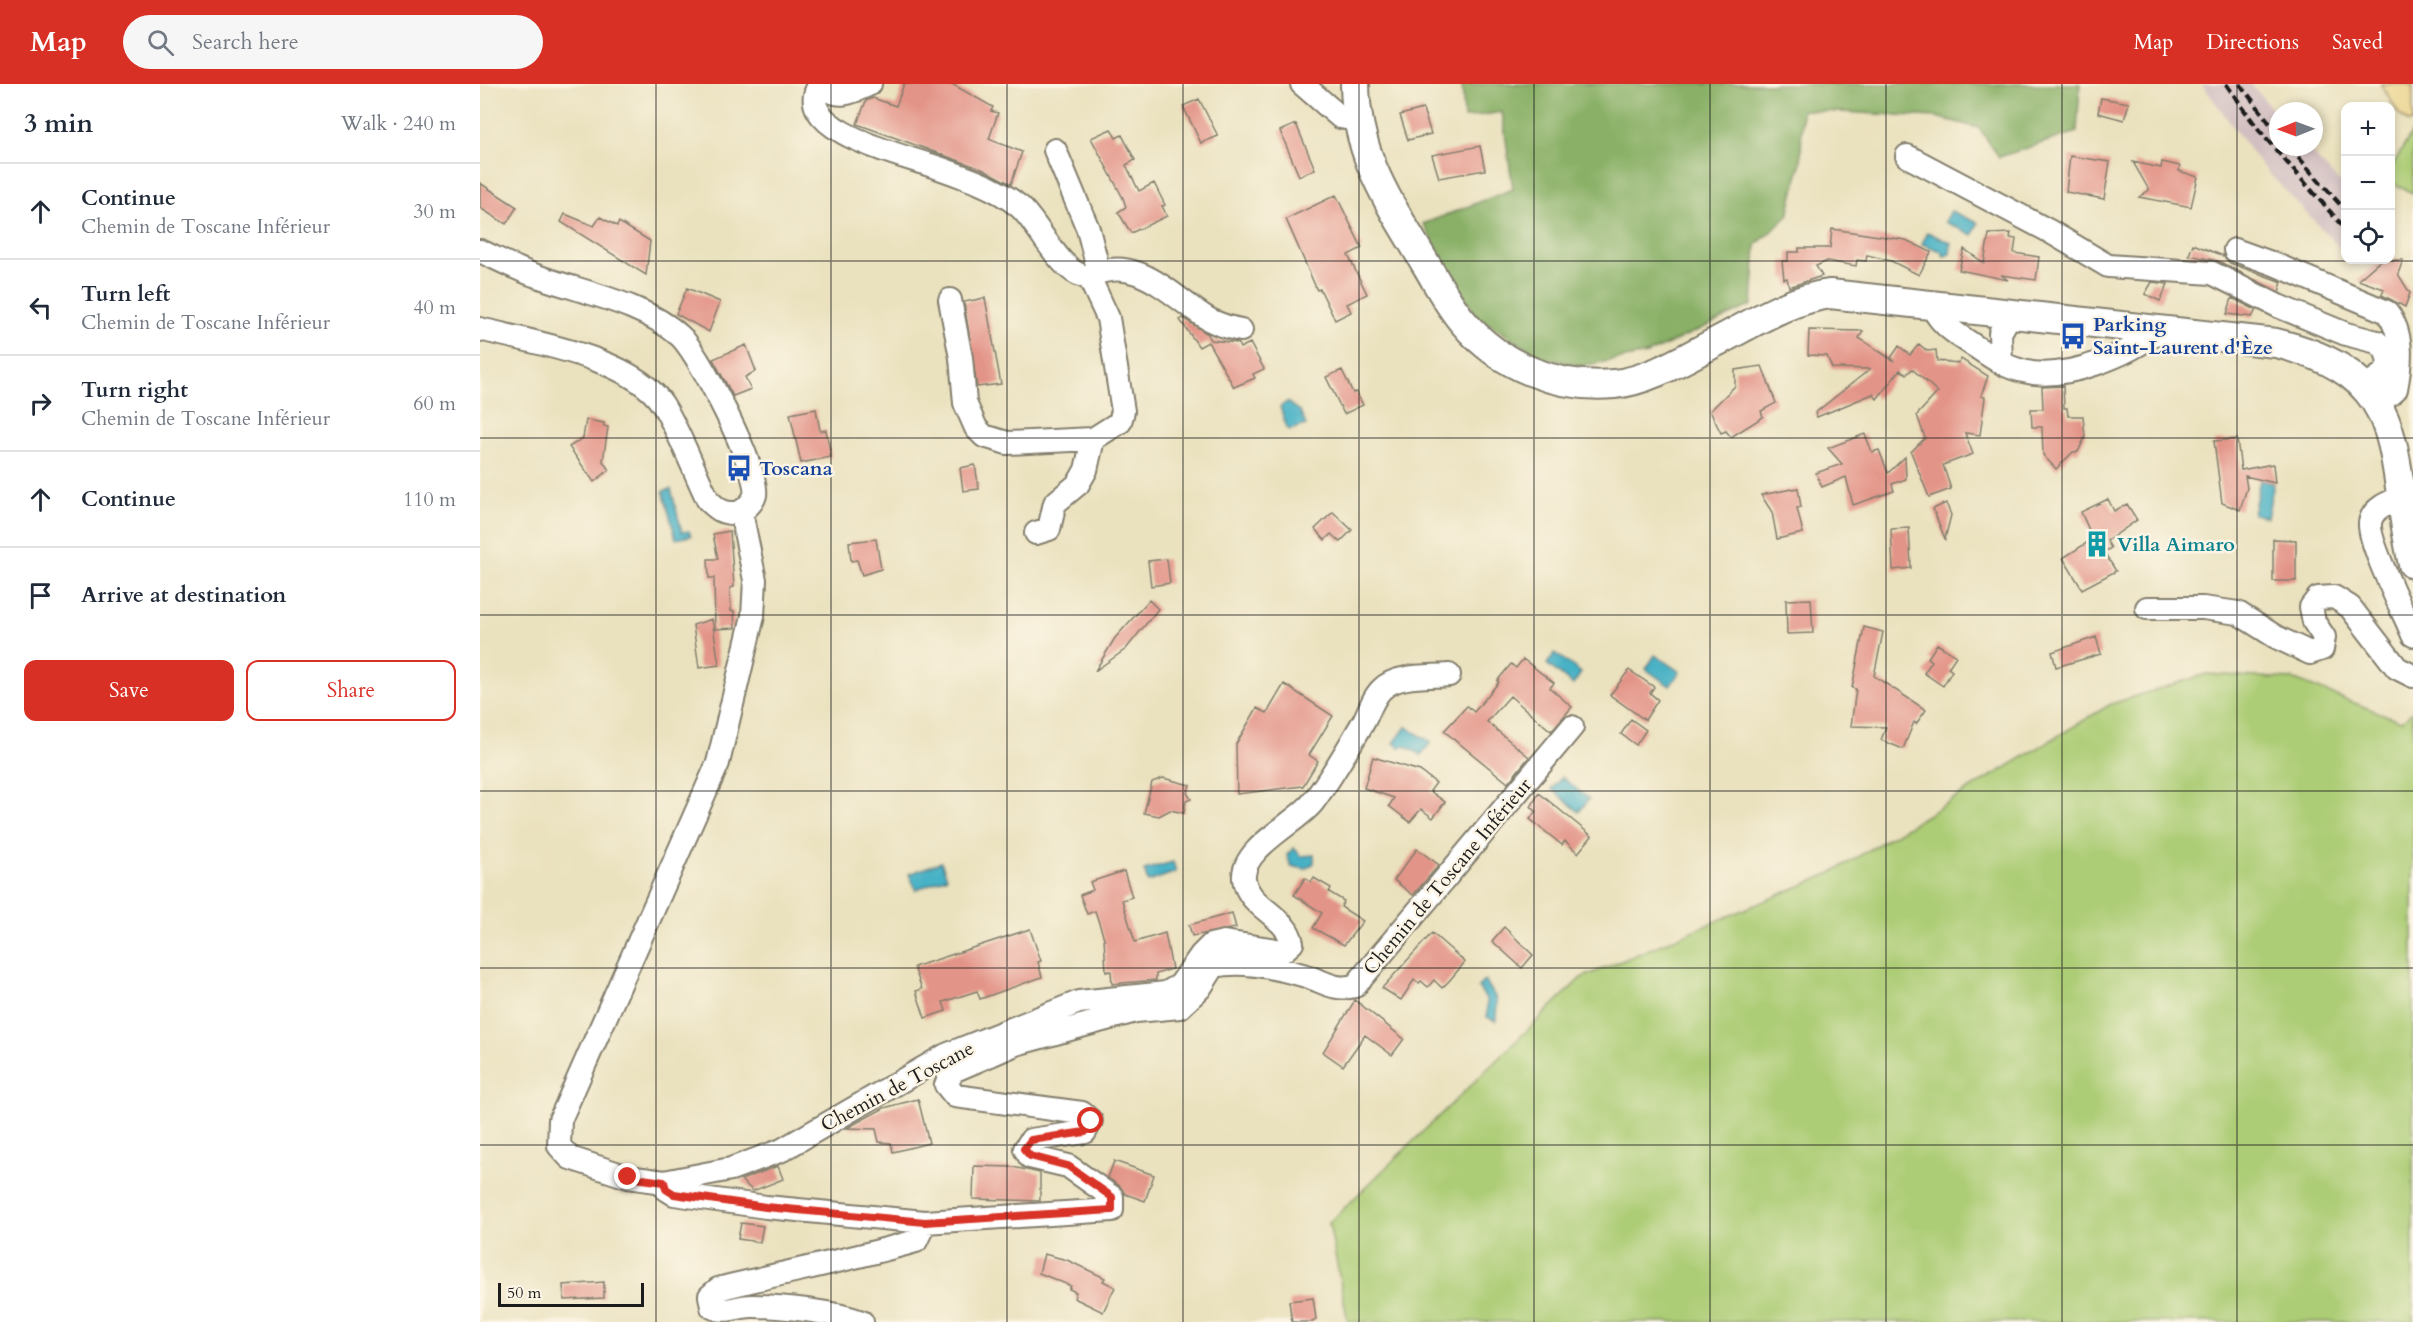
<!DOCTYPE html>
<html lang="en">
<head>
<meta charset="utf-8">
<style>
	:root { --surface:#fff; --page:#f6f6f7; --text:#1f2937; --muted:#747a83; --line:#e0e1e3; --accent:#d93025 }
	body { margin:0; font-family:Cardo,serif; background:var(--page); color:var(--text) }
	.controls { position:absolute; right:18px; top:18px; display:grid; overflow:hidden; border-radius:12px; box-shadow:0 3px 9px #0003 }
	.controls button { width:54px; height:54px; display:grid; place-items:center; padding:0; border:0; border-bottom:2px solid var(--line); background:var(--surface); color:var(--text); font:30px sans-serif }
	.compass { position:absolute; left:1789px; top:18px; width:54px; height:54px; border-radius:50%; background:var(--surface); box-shadow:0 3px 9px #0003; rotate:269deg }
	.scale { position:absolute; left:18px; bottom:15px; width:146px; box-sizing:border-box; padding-left:6px; border:3px solid #1c1c1c; border-top:0; font-size:16px; line-height:21px; white-space:nowrap; color:#1c1c1c; -webkit-text-stroke:4px #fcf5e5; paint-order:stroke }
	.stop { position:absolute; width:18px; height:18px; margin:-14px; border:4px solid #d93025; border-radius:50%; background:#fff }
	.stop.end { background:#d93025; border-color:#fff; box-shadow:0 2px 6px #0008 }
	.list { margin:0; padding:0; list-style:none }
	h2 { display:flex; justify-content:space-between; align-items:center; height:78px; margin:0; padding:0 24px; font-size:26px }
	h2 small { font-size:20px; font-weight:400; color:var(--muted) }
	.list li { display:grid; grid-template-columns:39px 1fr auto; gap:18px; align-items:center; box-sizing:border-box; height:96px; padding:0 24px; border-top:2px solid var(--line) }
	.list b { display:block; font-size:22px; white-space:nowrap }
	.list p { margin:0; font-size:20px; white-space:nowrap; color:var(--muted) }
	.list em { font-size:20px; font-style:normal; color:var(--muted) }
	.actions { display:flex; gap:12px; padding:18px 24px }
	.actions a { flex:1; padding:14px 0; border:2px solid var(--accent); border-radius:12px; text-align:center; font-size:21px; color:var(--accent) }
	.actions .main { background:var(--accent); color:#fff }
	.icon { flex:none; width:33px; height:33px; fill:none; stroke:currentColor; stroke-width:2; stroke-linecap:round; stroke-linejoin:round }
	.map { position:relative; flex:none; width:1933px; height:1238px; overflow:hidden }
	header { display:flex; align-items:center; gap:36px; box-sizing:border-box; height:84px; padding:0 30px; background:var(--accent); color:#fff }
	header strong { font-size:28px }
	nav { display:flex; gap:33px; margin-inline-start:auto; font-size:21px }
	.search { width:420px; height:54px; background:var(--page); display:flex; align-items:center; gap:15px; box-sizing:border-box; padding:0 21px; border-radius:33px; color:var(--muted); font-size:22px }
	main { display:flex }
	aside { flex:1; background:var(--surface) }
	.map>svg:first-child { display:block }
	.industrial { fill:#d2bfc1 }
	.green { fill:#accc74; stroke:#647448; stroke-width:1.5 }
	.forest { fill:#89b066; stroke:#526641; stroke-width:1.5 }
	.sand { fill:#eeda9e; stroke:#857b5d; stroke-width:1.5 }
	.water { fill:#47b1c5; stroke:#326670; stroke-width:1.5 }
	.building { fill:#e39488 }
	.lines { fill:none; stroke-linecap:round; stroke-linejoin:round }
	.minor-casing { stroke:#837e6d; stroke-width:26 }
	.major-casing { stroke:#837e6d; stroke-width:32 }
	.minor { stroke:#fff; stroke-width:22 }
	.major { stroke:#fff; stroke-width:28 }
	.rail { stroke:#1c1c1c; stroke-width:4.5; stroke-dasharray:9 4.5; stroke-linecap:butt }
	.route { stroke:#d93025; stroke-width:8 }
	.grid { fill:none; stroke:#1c1c1c; stroke-width:1.5; stroke-opacity:0.55 }
	.labels { text-anchor:middle; stroke-width:5; stroke-linejoin:round; paint-order:stroke }
	.transit-label { font-size:20px; font-weight:bold; fill:#164399; stroke:#fcf5e5; text-anchor:start }
	.culture-label { font-size:20px; font-weight:bold; fill:#0d838f; stroke:#fcf5e5; text-anchor:start }
	.street-label { font-size:20px; fill:#1c1c1c; stroke:#fcf5e5 }
</style>
</head>
<body>
<header>
<strong>Map</strong>
<div class="search"><svg class="icon" aria-label="search" viewBox="0 0 24 24"><circle cx="10" cy="10" r="6"/><path d="M15 15l6 6"/></svg>Search here</div>
<nav><a>Map</a><a>Directions</a><a>Saved</a></nav>
</header>
<main>
<aside>
<h2>3 min<small>Walk · 240 m</small></h2>
<ul class="list">
<li><svg class="icon" aria-label="ahead" viewBox="0 0 24 24"><path d="M12 20V5M6 11l6-6 6 6"/></svg><div><b>Continue</b><p>Chemin de Toscane Inférieur</p></div><em>30 m</em></li>
<li><svg class="icon" aria-label="left" viewBox="0 0 24 24"><path d="M17 20v-9H6M10 6l-5 5 5 5"/></svg><div><b>Turn left</b><p>Chemin de Toscane Inférieur</p></div><em>40 m</em></li>
<li><svg class="icon" aria-label="right" viewBox="0 0 24 24"><path d="M7 20v-9h11M14 6l5 5-5 5"/></svg><div><b>Turn right</b><p>Chemin de Toscane Inférieur</p></div><em>60 m</em></li>
<li><svg class="icon" aria-label="ahead" viewBox="0 0 24 24"><path d="M12 20V5M6 11l6-6 6 6"/></svg><div><b>Continue</b></div><em>110 m</em></li>
<li><svg class="icon" aria-label="arrive" viewBox="0 0 24 24"><path d="M6 21V4h12l-3 4 3 4H6"/></svg><div><b>Arrive at destination</b></div></li>
</ul>
<div class="actions"><a class="main">Save</a><a>Share</a></div>
</aside>
<div class="map">
<svg width="1933" height="1238" viewBox="0 0 1933 1238">
	<rect width="100%" height="100%" fill="#fcf5e5"/>
	<filter id="ink" filterUnits="userSpaceOnUse"><feTurbulence type="fractalNoise" baseFrequency=".0167" numOctaves="2"/><feDisplacementMap in="SourceGraphic" scale="12" xChannelSelector="R" yChannelSelector="G"/><feConvolveMatrix kernelMatrix="1 2 1 2 8 2 1 2 1" color-interpolation-filters="sRGB"/></filter>
	<filter id="wash" filterUnits="userSpaceOnUse"><feTurbulence type="fractalNoise" baseFrequency=".008" numOctaves="4" result="noise"/><feDisplacementMap in="SourceGraphic" scale="24" xChannelSelector="R" yChannelSelector="G"/><feGaussianBlur stdDeviation="1.35" result="paint"/><feColorMatrix in="noise" values="0 0 0 0 0 0 0 0 0 0 0 0 0 0 0 0 0 1.4 0 .05"/><feComposite in="paint" operator="in"/></filter>
	<g filter="url(#wash)">
		<rect width="100%" height="100%" fill="#eae1be"/>
		<path class="industrial" d="M1722,0h49l27,32v31h28l39,41 1,61 -3,2 -83,-87z"/>
		<path class="green" d="M1933,47v62l-22,-10v-15z
			M1726,590l86,5 109,42 12,-10v611h-1065l-19,-99 252,-245 250,-105 280,-169z"/>
		<path class="forest" d="M982,0h618l-3,48 -78,25 -20,-29 -43,-11 -134,-7 -1,51 -13,55 -32,29 -4,60 -105,49 -66,12 -40,-9 -65,-41 -53,-92 90,-35 -11,-77 -38,6z"/>
		<path class="sand" d="M1901,0h28l4,2v36h-5l-9,-8z"/>
		<path class="water" d="M1471,127l27,12 -5,12 -28,-13z
			M1447,148l24,11 -1,11 -6,2 -3,-5 -19,-7z
			M807,318l13,9 6,14 -16,5 -3,-2 -7,-21z
			M1780,396l14,3 -7,34 -14,-3z
			M191,405l11,43 7,-1 2,5 -15,3 -13,-48z
			M1075,569l26,20 -8,12 -26,-21z
			M1175,571l25,17 -10,14 -24,-17z
			M926,643l25,15 -10,13 -15,-9 -6,2 -6,-5z
			M1082,693l27,22 -10,13 -27,-23z
			M814,764l7,8 13,-1v8l-9,6 -14,-3 -4,-11z
			M461,778l6,15 -31,13 -7,-16z
			M693,778l3,10 -28,10 -4,-12z
			M1005,896l12,20 -1,21 -9,-4v-17l-9,-13z"/>
		<g id="blocks">
			<path class="building" d="M424,0h48l41,23 -2,4 7,2 -9,26 33,13 -11,32 -29,-15 -125,-45 9,-23 7,-3 23,8z
				M1621,14l28,5 -5,17 -26,-7z
				M719,15l19,37 -17,7 -18,-37z
				M943,25l8,25 -23,6 -8,-25z
				M816,40l19,45 -16,7 -19,-45z
				M631,45l5,9 6,-3 13,25 -9,5 13,26 15,-8 11,22 -3,1 5,10 -36,17 -13,-21 8,-5 -3,-9 -32,-60z
				M1000,62l5,24 -46,8 -7,-23z
				M1590,72l40,6 -6,37 -38,-7z
				M1653,78l28,6 1,-6 18,4 -1,5 19,6 -7,30 -52,-10 10,-7z
				M0,99l37,24 -11,17 -26,-16z
				M856,111l26,53 -14,7 19,39 -20,10 4,8 -16,8 -15,-31 -3,1 -31,-71z
				M85,130l29,12 6,-9 17,9 2,-4 31,19 -4,34 -85,-53z
				M1352,145l74,11 25,12 -12,23 -28,-14 -24,-6 -1,6 -9,-1 -1,6 -29,-5 -11,5 6,10 -33,11 -2,-9 -3,1 -2,-18h6v-9h11v-4h31z
				M1531,149l-1,5 6,1 -2,14 25,4 -3,23 -35,-5 7,5 -49,-10 5,-21 20,14 5,-29z
				M1713,160l30,12 7,7 52,19 -3,10 -61,-31 -29,-6z
				M1901,176h22l-5,14 12,19 -5,14 -23,-12 2,-6 -26,-9z
				M1672,198l16,2 -8,17 -15,-7z
				M207,204l33,14 -11,30 -33,-18z
				M505,214l16,86 -24,3 -13,-85z
				M1752,214l24,12 -4,7 -25,-3z
				M703,234l25,16 3,6 27,3 2,5 10,-5 14,26 -11,5 2,4 -21,9 -26,-45 -9,5 -19,-27z
				M1329,246l54,1 -4,7 35,23 -3,-3 8,-12 11,9 9,-11 8,7 9,-1 1,11 22,2 2,-4 27,17 -7,20 4,1 -5,38 -15,-2 8,21 -30,11 8,24 -22,8 -18,-45 14,-14 -8,-23 21,-23 -26,-23 -5,5 -7,-4 -23,29 -4,-5 -56,23 -2,-4 55,-44 -38,-1 -5,-12 -19,-1z
				M266,261l10,26 -11,6 6,12 -18,7 -20,-37z
				M1282,282l14,37 -15,8 2,6 -32,20 -5,-6 -5,2 -11,-22 25,-25v-16z
				M862,286l11,23 3,-1 7,13 -19,9 -18,-37z
				M1583,302l1,22h3l1,8h15l2,21 -7,15h-5l-17,17 -13,-14 -1,-28h-10l-1,-18h12l-1,-22z
				M336,325l4,22 6,-1 5,27 -30,6 -11,-49z
				M106,336l18,3v3l4,1 -5,34 6,9 -15,12 -25,-35 14,-9z
				M1385,350l7,18 7,-2 9,23 17,-16 1,22 -14,5 2,7 -41,14 -7,-28 -24,10 -6,-14 26,-9 -14,-16z
				M1757,355l4,31 32,-6 2,19 -30,-7 2,12 -7,22 -18,-7 -8,-62z
				M495,381l4,24 -16,2 -3,-23z
				M1318,404l3,19 -4,1 6,25 -26,6 -5,-27 -11,-17z
				M1628,415l6,12 13,-7 10,16 -30,21 4,7 -7,4 12,19 -34,18 -19,-31 30,-19 -12,-27z
				M1466,419l5,12 -6,24 -12,-30z
				M853,428l19,18 -12,12 -9,-8 -6,6 -10,-11z
				M1429,444l2,40 -18,2 -2,-41z
				M250,447l4,56 -4,1 1,23h3l1,17 -20,1 -1,-51h-5l-1,-19h10l-5,-25z
				M396,455l5,30 -19,6 -5,-15 -6,1 -2,-19z
				M1793,455l23,1v41h-23z
				M687,475l3,24 -19,3 -3,-25z
				M1331,515l2,34 -26,1 -1,-34z
				M669,516l9,9 -32,40 -31,22 20,-33z
				M232,535l7,46 -20,3 -6,-43z
				M1384,543l19,5 -9,44 52,34 -10,14 -2,-2 -11,27 -22,-9 5,-13 -35,-1 5,-37 -4,-1z
				M1616,553l5,17 -45,13 -4,-15z
				M1457,560l19,12 -8,12 4,3 -9,15 -19,-13 8,-12 -4,-3z
				M1043,575l31,24 -4,5 22,19 -21,24 -41,-35 -23,26 42,35 -21,26 -64,-52 23,-25 7,6 25,-30 -2,-1 14,-17 5,4z
				M1149,586l25,17 -4,6 8,7 -13,20 -35,-25z
				M804,600l49,32 -24,39 9,6 -15,25 -66,8 -1,-50 21,-36 10,5z
				M1151,635l15,11 -10,15 -15,-11z
				M893,673l47,14 16,12 -6,8 15,11 -12,16 -12,-9 -11,13 -21,-16 5,-8 -30,-10z
				M683,694l27,7 -3,8 4,6 -5,2 -2,12 -14,-3 -11,6 -15,-3 8,-31z
				M1059,709l53,43 -14,17 -13,-12 -3,4 -32,-26 6,-8 -5,-4z
				M937,765l22,16 -26,30 -19,-15z
				M644,787l8,26 -10,3 13,42 30,-9 7,36 -16,5v6l-44,4 -1,-13 -5,1 -2,-34 -9,-27 -8,3 -7,-19 13,-5 -3,-8z
				M825,794l6,4 3,-4 17,10 -2,4 15,9 -3,6 22,14 -19,24 -31,-17 9,-15 -28,-18z
				M752,829l4,15 -44,8 -3,-11z
				M1024,843l29,28 -11,13 -30,-27z
				M550,845l11,32 -3,1 4,15 -62,22 -3,-8 -34,11 3,9 -21,7 -9,-27 6,-2 -8,-22z
				M952,849l33,29 -16,19 -7,7 -8,-8 -6,7 -7,-6 -2,2 -5,-3 -13,20 -19,-12z
				M875,916l49,39 -12,16 -27,-20 -22,31 -20,-14z
				M438,1015l11,44 -36,9 -2,-9 -12,-1 -3,-13 -29,-1 37,-20z
				M634,1077l40,14 -9,26 -20,-7 -5,-8 -12,-8z
				M298,1082l5,13 -30,12 -12,-11z
				M494,1082l39,1 27,6v28l-67,-2z
				M261,1139l22,3 -3,16 -22,-3z
				M564,1170l23,6 38,18 -2,3 12,6 -12,25 -29,-14 2,-6 -7,-3 2,-3 -32,-13z
				M124,1198v16l-40,2 -1,-15z
				M833,1214l3,21 -3,3h-21l-3,-21z"/>
		</g>
	</g>
	<g filter="url(#ink)">
		<use href="#blocks" fill-opacity="0" stroke="#837e6d" stroke-width="1.5"/>
		<g class="lines">
			<g class="minor-casing">
				<path id="minor" d="M340,0c-31,45 84,72 110,81 16,5 31,11 47,17 15,6 31,15 43,25 20,18 41,69 69,70
					M343,0c13,17 30,8 47,0
					M822,0l38,33 17,3
					M575,66l33,79 11,43
					M1427,72l142,75 59,35 104,7 66,33 68,28 31,8 9,9 3,11 -3,10 -20,14
					M1755,166l39,14 113,48c17,22 14,51 9,77l-17,15
					M0,167c18,8 36,18 54,24 46,17 110,28 146,61 19,17 80,136 75,159 -2,8 -12,17 -19,18 -13,1 -19,-4 -28,-13 -15,-31 -27,-65 -45,-95 -29,-47 -132,-63 -183,-76
					M609,193c47,-26 83,21 121,43 10,5 20,8 31,10
					M470,216l11,58 4,45 11,25 8,8 23,7 86,-4 27,-17 3,-11 -15,-93 -19,-41
					M1452,220c5,18 23,29 38,39 16,10 33,24 53,28 41,11 106,-16 138,-42
					M1521,278l-1,-29 11,-20
					M1921,414c-12,4 -29,10 -31,25 -2,20 34,90 43,112
					M261,428l14,68 -2,36 -35,147 -158,357 -1,26 11,12 58,19 36,5 67,-13 51,-19 164,-95 133,-53 87,-9 14,-8 21,-30 10,-10 13,-3 59,9 9,-8c-5,-28 -44,-35 -48,-64 -3,-31 53,-56 69,-77 19,-25 35,-54 51,-81 5,-10 10,-25 18,-32 15,-15 47,-12 67,-14
					M556,449l13,-4 6,-26 23,-19 8,-14 7,-31
					M1667,524h56l35,5 38,24 34,16 12,-4 2,-12 -10,-15 -3,-15 7,-9 16,-1 16,10 47,61 16,8
					M184,1098l2,7 8,5 92,13 159,15 187,-12v-13l-44,-31 -38,-9 -5,-8 6,-9 54,-8 6,-11 -9,-8 -127,-17 -9,-11 7,-14 63,-27 120,-33 44,-4 20,-19 14,-22c28,-6 65,2 92,10 19,6 28,15 49,10l217,-259
					M382,1238c-28,-10 -79,-16 -110,-16 -15,0 -25,8 -40,1l-2,-11 8,-7c66,-17 133,-29 198,-48l9,-19"/>
			</g>
			<g class="major-casing">
				<path id="major" d="M875,0c1,74 36,121 72,182 12,20 22,40 37,57 36,43 94,66 150,61 35,-3 73,-27 104,-43 35,-18 72,-42 112,-47l446,49c137,33 111,108 137,221"/>
			</g>
			<use href="#minor" class="minor"/>
			<use href="#major" class="major"/>
			<path class="rail" d="M1746,0l32,45 88,101
				M1760,0l38,50
				M1809,63l57,64"/>
		</g>
	</g>
	<g class="lines" filter="url(#ink)">
		<path class="route" d="M148,1093l36,5 2,7 8,5 92,13 159,15 187,-12v-13l-44,-31 -38,-10 -6,-7 7,-9 54,-8 6,-11"/>
	</g>
	<path class="grid" d="M176,0v1238M351,0v1238M527,0v1238M703,0v1238M879,0v1238M1054,0v1238M1230,0v1238M1406,0v1238M1582,0v1238M1757,0v1238M0,177h1933M0,354h1933M0,531h1933M0,707h1933M0,884h1933M0,1061h1933"/>
	<defs>
		<g id="bus-bare" transform="scale(2.07)"><path d="M-5-6H5V4H4V6H2V4H-2V6H-4V4H-5ZM-3.5-4V0h7V-4ZM-3.5 1.2v1.5H-2V1.2ZM2 1.2v1.5H3.5V1.2Z" fill="#1a4fb4" stroke="#fcf5e5" stroke-width="2.5" paint-order="stroke"/></g>
		<g id="building-bare" transform="scale(2.07)"><path d="M-4-6H4V6H1V3H-1V6H-4ZM-2.5-4.3h1.7v1.8h-1.7ZM.8-4.3h1.7v1.8H.8ZM-2.5-1h1.7V.8h-1.7ZM.8-1h1.7V.8H.8Z" fill="#0f9aa8" stroke="#fcf5e5" stroke-width="2.5" paint-order="stroke"/></g>
	</defs>
	<g fill-rule="evenodd">
		<use href="#bus-bare" x="1593" y="252"/>
		<use href="#bus-bare" x="259" y="384"/>
		<use href="#building-bare" x="1617" y="460"/>
	</g>
	<g class="labels">
		<g class="transit-label">
			<text x="1613" y="247">Parking<tspan x="1613" dy="23">Saint-Laurent d'Èze</tspan></text>
			<text x="279" y="391">Toscana</text>
		</g>
		<g class="culture-label">
			<text x="1637" y="467">Villa Aimaro</text>
		</g>
		<g class="street-label">
			<text transform="translate(967 792) rotate(-50)" y="7">Chemin de Toscane Inférieur</text>
			<text transform="translate(417 1002) rotate(-28)" y="7">Chemin de Toscane</text>
		</g>
	</g>
</svg>
<div class="controls">
<button>+</button>
<button>−</button>
<button><svg class="icon" aria-label="locate" viewBox="0 0 24 24"><circle cx="12" cy="12" r="6"/><path d="M12 2v4M12 18v4M2 12h4M18 12h4"/></svg></button>
</div>
<svg class="compass" viewBox="-18 -18 36 36"><path d="M0-13l5 13h-10z" fill="#e53935"/><path d="M0 13l5-13h-10z" fill="#747a83"/></svg>
<div class="scale">50 m</div>
<div class="stop" style="left:611px;top:1037px"></div>
<div class="stop end" style="left:148px;top:1093px"></div>
</div>
</main>
</body>
</html>
